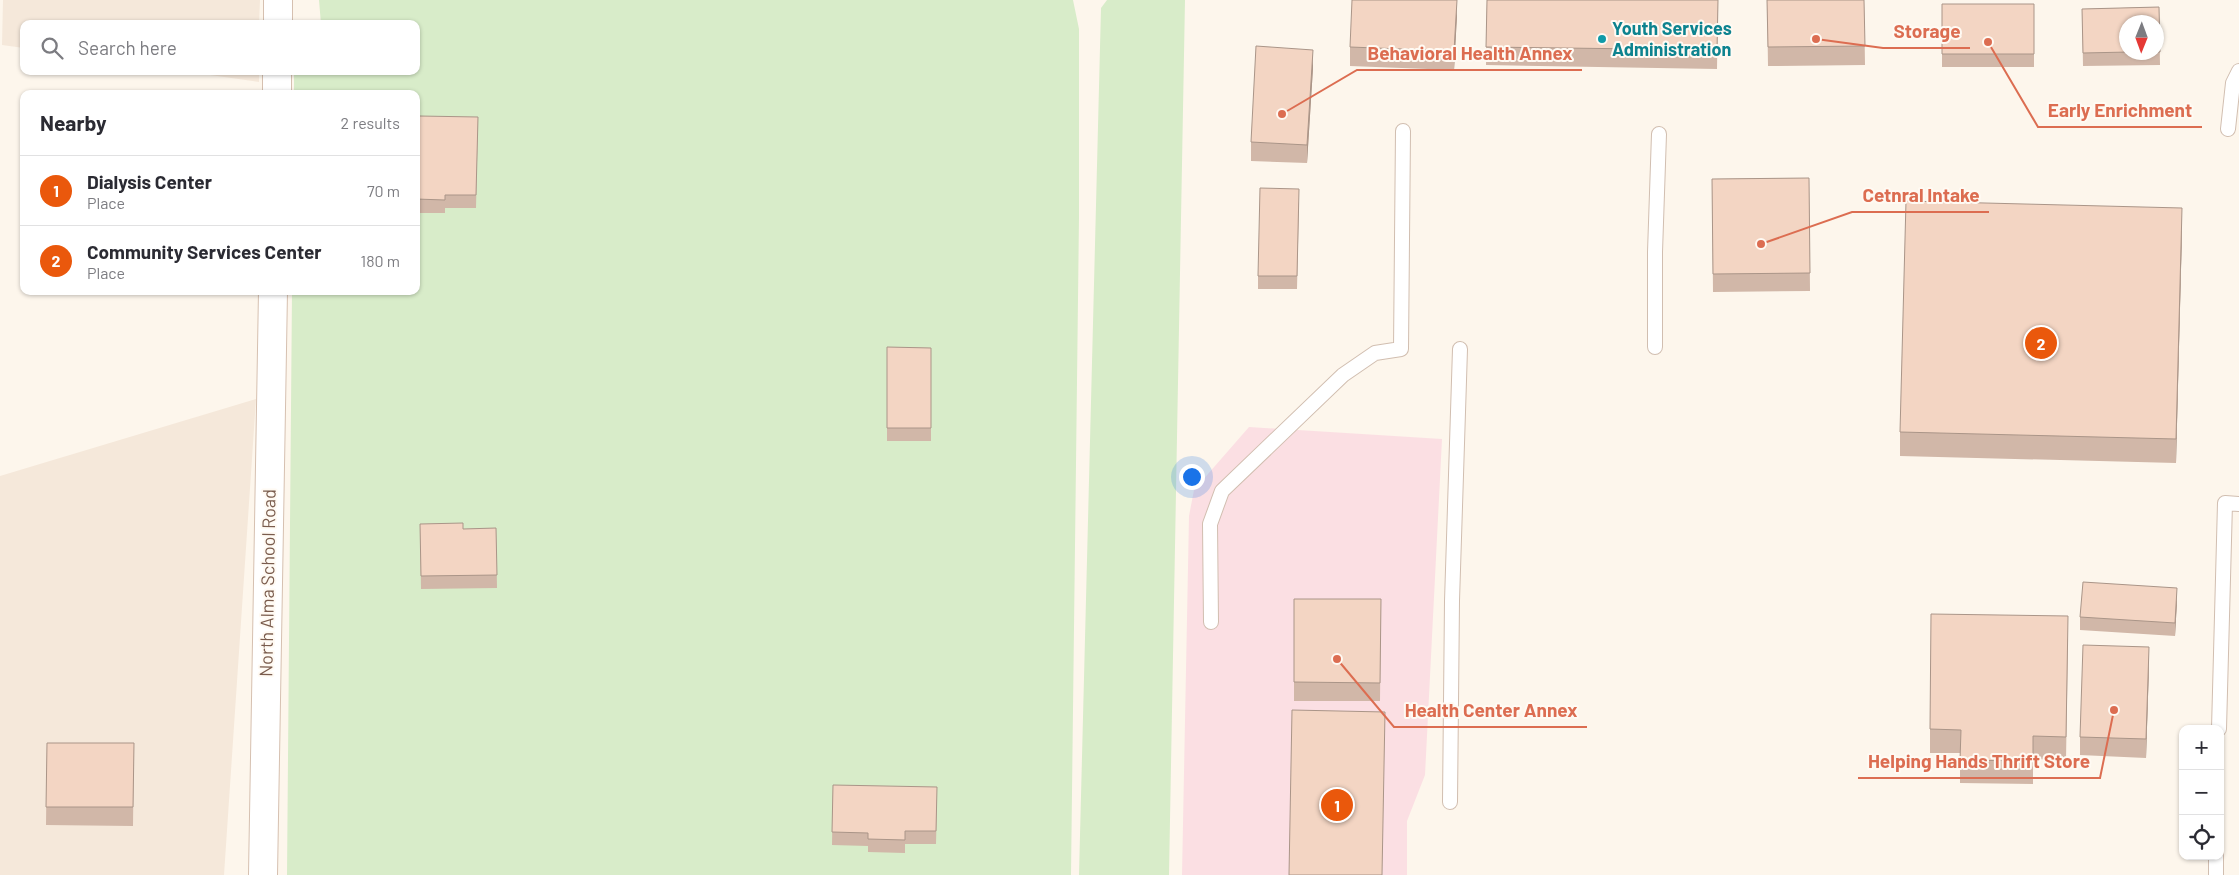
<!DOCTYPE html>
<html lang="en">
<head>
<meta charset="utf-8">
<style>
	:root { --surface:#fff; --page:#f2f2f3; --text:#2b2b33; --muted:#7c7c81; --line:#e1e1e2; --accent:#ea580c }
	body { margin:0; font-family:Barlow,sans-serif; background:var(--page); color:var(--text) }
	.controls { position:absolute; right:15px; bottom:15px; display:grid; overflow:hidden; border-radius:10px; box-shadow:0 1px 4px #0004 }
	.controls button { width:45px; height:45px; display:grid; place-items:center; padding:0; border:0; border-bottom:1px solid var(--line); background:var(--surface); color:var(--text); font:25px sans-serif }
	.compass { position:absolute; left:2119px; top:15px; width:45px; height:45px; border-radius:50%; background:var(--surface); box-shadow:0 1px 4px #0004; rotate:181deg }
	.you { position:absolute; left:1191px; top:476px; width:18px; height:18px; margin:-12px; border:4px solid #fff; border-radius:50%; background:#1a73e8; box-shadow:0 0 0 8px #1a73e833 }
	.badge { display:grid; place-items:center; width:32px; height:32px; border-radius:50%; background:var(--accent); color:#fff; font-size:16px; font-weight:700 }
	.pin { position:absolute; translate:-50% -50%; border:2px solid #fff; box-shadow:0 1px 5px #0006 }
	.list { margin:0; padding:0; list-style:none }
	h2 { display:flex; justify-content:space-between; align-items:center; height:65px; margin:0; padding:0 20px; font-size:21px }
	h2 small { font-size:16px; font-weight:400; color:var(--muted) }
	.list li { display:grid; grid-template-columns:32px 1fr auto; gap:15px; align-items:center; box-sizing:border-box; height:70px; padding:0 20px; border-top:1px solid var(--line) }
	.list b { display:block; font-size:19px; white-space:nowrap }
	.list p { margin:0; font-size:16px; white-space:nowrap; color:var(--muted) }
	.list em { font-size:16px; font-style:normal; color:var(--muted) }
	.icon { flex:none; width:28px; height:28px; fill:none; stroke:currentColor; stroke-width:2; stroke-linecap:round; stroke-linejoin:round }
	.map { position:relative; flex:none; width:2239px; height:875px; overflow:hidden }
	.search { position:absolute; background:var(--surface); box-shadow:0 1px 4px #0004; left:20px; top:20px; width:400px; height:55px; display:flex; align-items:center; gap:12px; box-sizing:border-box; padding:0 18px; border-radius:10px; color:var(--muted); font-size:19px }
	.panel { position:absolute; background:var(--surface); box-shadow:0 1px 4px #0004; left:20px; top:90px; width:400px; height:205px; border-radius:10px }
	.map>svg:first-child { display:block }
	.residential { fill:#f5e8da }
	.medical { fill:#fbdfe3 }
	.green { fill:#d8ecc9 }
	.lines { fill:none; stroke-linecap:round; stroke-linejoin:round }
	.lane-casing { stroke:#d1beb0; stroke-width:16 }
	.secondary-casing { stroke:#d6c0b0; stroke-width:30 }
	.lane { stroke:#fff; stroke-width:14 }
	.secondary { stroke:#fff; stroke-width:28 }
	.wall { fill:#d1b7a8; fill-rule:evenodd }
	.shaded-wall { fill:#aa9588 }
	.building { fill:#f3d5c3; stroke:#aa9588 }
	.culture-dot { fill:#0f9aa8; stroke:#fffaf3; stroke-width:2 }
	.labels { text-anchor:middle; stroke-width:4; stroke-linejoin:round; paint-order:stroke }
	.culture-label { font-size:18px; font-weight:bold; fill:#0d838f; stroke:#fffaf3; text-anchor:start }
	.street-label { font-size:18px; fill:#7a5c4d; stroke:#fffaf3 }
	.leader { fill:none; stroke:#dc6d51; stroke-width:2 }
	.callout-dot { fill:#dc6d51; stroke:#fffaf3; stroke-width:2 }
	.callout-label { font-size:19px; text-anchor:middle; font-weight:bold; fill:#dc6d51; stroke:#fffaf3; stroke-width:4; stroke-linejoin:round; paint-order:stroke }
</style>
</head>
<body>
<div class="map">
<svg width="2239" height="875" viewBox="0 0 2239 875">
	<rect width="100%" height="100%" fill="#fdf6ec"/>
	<path class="residential" d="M3,0h257l-1,24h-235v24l-22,-3z
		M182,71h77v11z
		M256,399l-32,476h-224v-399z"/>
	<path class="medical" d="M1249,427l193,12 -17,336 -18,46v54h-225l7,-359 5,-26z"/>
	<path class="green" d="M319,0h754l6,29v188l-8,658h-784l5,-584h124v-197h-122v-23h122v-47h-95z
		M1107,0h78l-16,875h-90l22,-867z"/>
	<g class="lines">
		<g class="lane-casing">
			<path id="lane" d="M2228,129l5,-46 6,-12
				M1655,347v-95l4,-118
				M1211,622l-1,-98 12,-33 121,-116 32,-22 26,-4 2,-218
				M2219,729l6,-226 14,1
				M1450,802l2,-201 8,-252
				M2216,875v-19"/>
		</g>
		<g class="secondary-casing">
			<path id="secondary" d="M278,24v-24
				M277,94v-23
				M263,875l10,-584"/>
		</g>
		<use href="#lane" class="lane"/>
		<use href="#secondary" class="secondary"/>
	</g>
	<path class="wall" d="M1487,0h231l-1,69 -231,-4z
		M1767,0h97l1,65 -97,1z
		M1942,4h92v63h-92z
		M2159,7l1,58 -77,1 -1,-57zM2156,22v30h-30z
		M1457,15l-3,55 -104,-4v-19z
		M1313,68l-6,95 -56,-2v-19z
		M478,117l-2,91h-31v5h-29v-61h3z
		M1809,178l1,113 -97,1 -1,-113z
		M1299,202l-2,87h-39v-13z
		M2182,231l-6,232 -276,-7v-24z
		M887,347l44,1v93h-44z
		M420,524l43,5 33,-1 1,60 -76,1z
		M1294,599h87l-1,102h-86z
		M2177,601l-2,35 -95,-6v-13z
		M2068,639l-2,121 -33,-1v25l-73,-1v-30h-30v-24z
		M2149,666l-3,92 -66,-3v-18z
		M47,743h87l-1,83 -87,-1z
		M833,785l104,15 -1,44h-31v9l-37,-1v-6l-36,-1z"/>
	<path class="shaded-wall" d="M1457,0v15l-3,55v-19z
		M1313,50v18l-6,95v-18z
		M2182,208v23l-6,232v-24z
		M2177,588v13l-2,35v-13z
		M2149,647v19l-3,92v-19z"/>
	<path class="building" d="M1352,0h105l-3,51 -104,-4z
		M1487,0h231l-1,50 -231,-3z
		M1767,0h97l1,46 -97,1z
		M1942,4h92v50h-92z
		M2159,7l1,45h-4v-30h-30v30h3l-46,1 -1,-44z
		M1256,46l57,4 -6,95 -56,-3z
		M419,116l59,1 -2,78h-31v5l-29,-1v-47h3z
		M1809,178l1,95 -97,1 -1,-95z
		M1260,188l39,1 -2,87h-39z
		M1906,201l276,7 -6,231 -276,-7z
		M887,347l44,1v80h-44z
		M463,523v6l33,-1 1,47 -76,1 -1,-52z
		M2083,582l94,6 -2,35 -95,-6z
		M1294,599h87l-1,84 -86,-1z
		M1931,614l137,2 -2,121 -33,-1v25l-73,-1 1,-30 -31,-1z
		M2083,645l66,2 -3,92 -66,-2z
		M1292,710l93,2 -3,163h-93z
		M47,743h87l-1,64h-87z
		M833,785l104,2 -1,44h-31v9l-37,-1v-6l-36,-1z"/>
	<circle class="culture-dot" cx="1602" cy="39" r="5"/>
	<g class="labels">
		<g class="culture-label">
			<text x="1612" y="35">Youth Services<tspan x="1612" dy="21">Administration</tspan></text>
		</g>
		<g class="street-label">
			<text transform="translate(268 583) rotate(-89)" y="6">North Alma School Road</text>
		</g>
	</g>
	<path class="leader" d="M1816 39L1883 48H1970M1282 114L1357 70H1582M1988 42L2038 127H2202M1761 244L1852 212H1989M1337 659L1394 727H1587M2114 710L2100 778H1858"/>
	<g class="callout-dot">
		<circle cx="1816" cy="39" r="5"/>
		<circle cx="1282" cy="114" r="5"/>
		<circle cx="1988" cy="42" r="5"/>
		<circle cx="1761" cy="244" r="5"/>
		<circle cx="1337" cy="659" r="5"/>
		<circle cx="2114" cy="710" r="5"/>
	</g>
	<g class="callout-label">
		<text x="1927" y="38">Storage</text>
		<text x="1470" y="60">Behavioral Health Annex</text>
		<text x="2120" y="117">Early Enrichment</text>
		<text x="1921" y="202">Cetnral Intake</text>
		<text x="1491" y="717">Health Center Annex</text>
		<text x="1979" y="768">Helping Hands Thrift Store</text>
	</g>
</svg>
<div class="controls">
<button>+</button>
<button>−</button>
<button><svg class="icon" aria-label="locate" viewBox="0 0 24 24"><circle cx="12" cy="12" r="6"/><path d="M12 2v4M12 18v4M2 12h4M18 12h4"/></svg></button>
</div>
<svg class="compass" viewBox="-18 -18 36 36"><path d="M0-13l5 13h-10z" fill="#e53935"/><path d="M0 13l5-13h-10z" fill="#7c7c81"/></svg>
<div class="you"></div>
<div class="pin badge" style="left:1337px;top:805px">1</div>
<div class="pin badge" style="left:2041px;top:343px">2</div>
<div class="search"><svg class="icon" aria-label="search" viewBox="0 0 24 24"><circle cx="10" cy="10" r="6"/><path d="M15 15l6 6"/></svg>Search here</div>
<section class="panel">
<h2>Nearby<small>2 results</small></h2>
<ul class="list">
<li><span class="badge">1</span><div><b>Dialysis Center</b><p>Place</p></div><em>70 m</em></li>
<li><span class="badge">2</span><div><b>Community Services Center</b><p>Place</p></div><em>180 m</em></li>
</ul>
</section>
</div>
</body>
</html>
